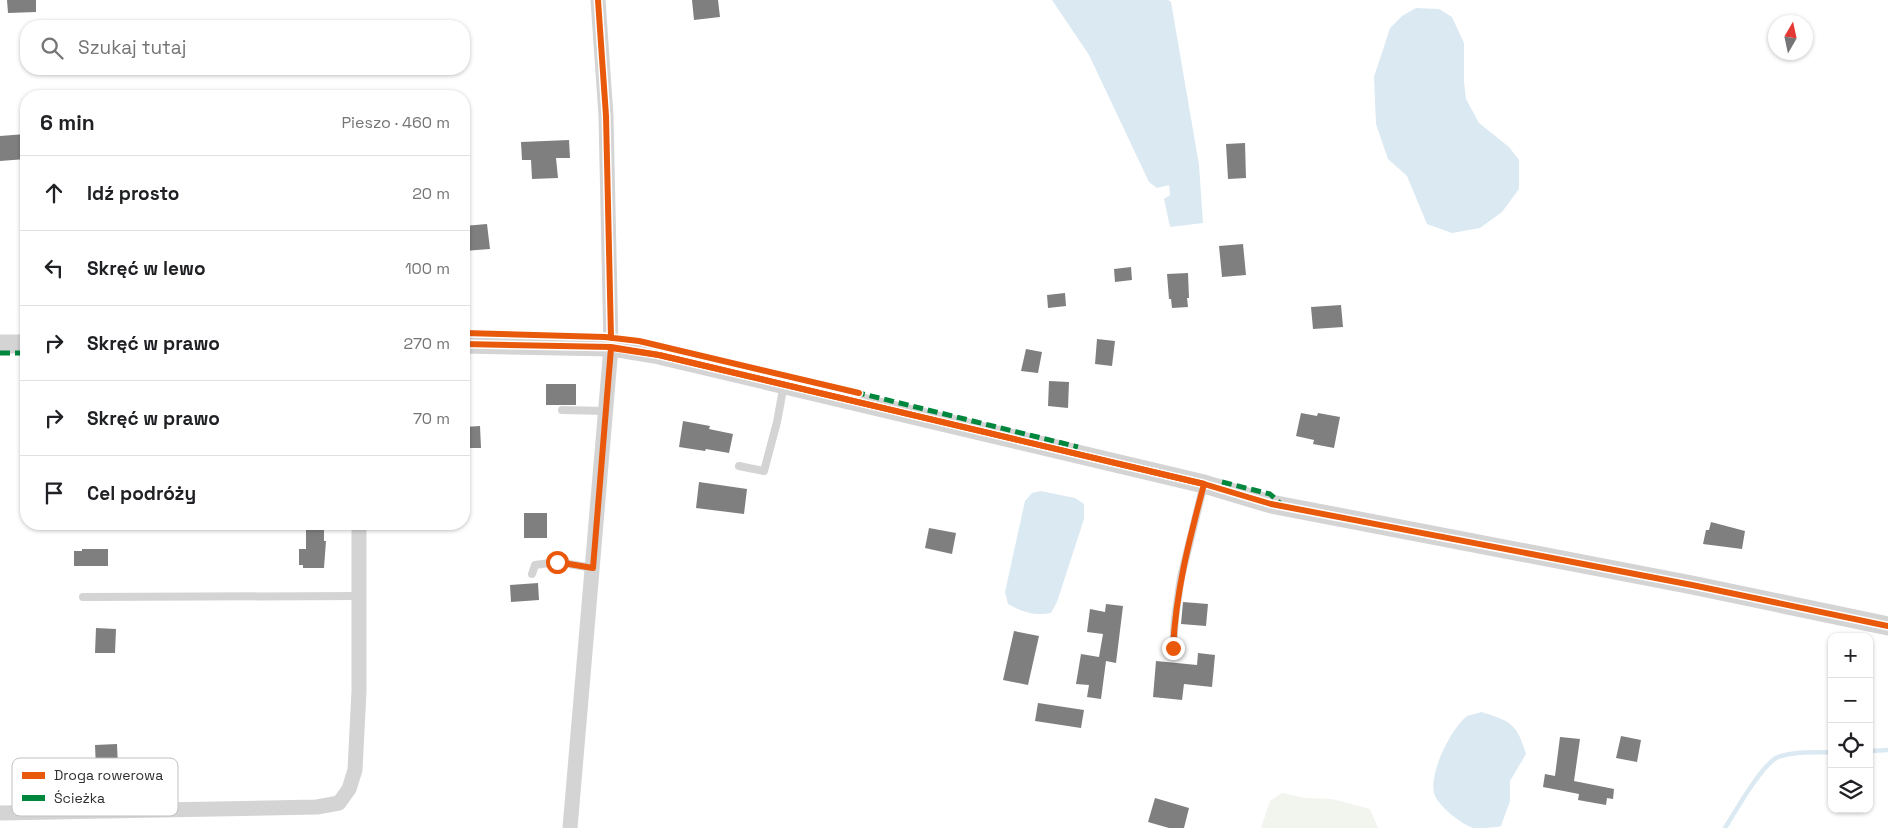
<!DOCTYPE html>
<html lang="pl">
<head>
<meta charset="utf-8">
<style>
	:root { --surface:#fff; --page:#f6f6f6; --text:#202124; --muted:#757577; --line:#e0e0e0 }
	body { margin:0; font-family:"Space Grotesk",sans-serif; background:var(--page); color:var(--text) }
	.controls { position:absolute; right:15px; bottom:15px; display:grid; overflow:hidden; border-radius:10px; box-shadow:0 1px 4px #0004 }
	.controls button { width:45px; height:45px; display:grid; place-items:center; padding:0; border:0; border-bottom:1px solid var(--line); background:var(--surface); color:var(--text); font:25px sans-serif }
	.compass { position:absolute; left:1768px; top:15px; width:45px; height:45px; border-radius:50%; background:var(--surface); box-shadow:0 1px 4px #0004; rotate:9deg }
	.stop { position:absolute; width:15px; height:15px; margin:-11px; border:4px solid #ea580c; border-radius:50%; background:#fff }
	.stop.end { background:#ea580c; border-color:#fff; box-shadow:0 1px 5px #0008 }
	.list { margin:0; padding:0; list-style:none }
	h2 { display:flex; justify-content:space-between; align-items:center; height:65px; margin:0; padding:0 20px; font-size:21px }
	h2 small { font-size:16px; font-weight:400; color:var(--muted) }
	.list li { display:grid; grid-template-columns:32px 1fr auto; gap:15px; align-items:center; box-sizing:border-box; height:75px; padding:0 20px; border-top:1px solid var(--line) }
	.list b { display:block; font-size:19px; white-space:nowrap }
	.list em { font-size:16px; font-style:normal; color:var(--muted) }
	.icon { flex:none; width:28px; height:28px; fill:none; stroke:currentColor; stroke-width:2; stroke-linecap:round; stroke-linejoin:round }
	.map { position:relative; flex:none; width:1888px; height:828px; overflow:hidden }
	.search { position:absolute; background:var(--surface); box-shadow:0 1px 4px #0004; left:20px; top:20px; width:450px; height:55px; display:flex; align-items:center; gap:12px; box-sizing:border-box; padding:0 18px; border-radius:20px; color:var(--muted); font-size:19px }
	.panel { position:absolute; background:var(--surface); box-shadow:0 1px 4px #0004; left:20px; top:90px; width:450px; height:440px; border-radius:20px }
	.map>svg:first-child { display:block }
	.green { fill:#f1f5ed }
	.water { fill:#dbe9f2 }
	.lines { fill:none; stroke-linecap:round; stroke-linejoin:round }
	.stream { stroke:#dbe9f2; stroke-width:4.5 }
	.building { fill:#7f7f7f }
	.service { stroke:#d4d4d4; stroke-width:8 }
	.minor { stroke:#d4d4d4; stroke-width:15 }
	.tertiary { stroke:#d4d4d4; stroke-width:19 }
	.quiet { stroke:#00873e; stroke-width:5; stroke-dasharray:10 5; stroke-linecap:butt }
	.cycleway-casing { stroke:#fff; stroke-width:9 }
	.cycleway { stroke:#e8590c; stroke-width:6 }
	.route { stroke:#ea580c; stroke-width:6 }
	.key { fill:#fff; stroke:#c1c1c1; stroke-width:1 }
	.key-label { font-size:14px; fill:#303030 }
</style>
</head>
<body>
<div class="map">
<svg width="1888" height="828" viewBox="0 0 1888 828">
	<rect width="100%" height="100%" fill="#fff"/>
	<path class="green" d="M1282,793l23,5 27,1 38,10 8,19h-117l9,-27z"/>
	<path class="water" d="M1052,0h116l3,2 28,163 4,58 -33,4 -6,-28 6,-4 -1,-10 -12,3 -8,-6 -60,-127z
		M1416,8l23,1 13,8 12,26v39l2,17 13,24 30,24 10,13v29l-17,23 -22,16 -28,5 -25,-9 -20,-48 -19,-17 -12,-35 -2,-47 16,-49 12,-12z
		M1041,491l34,7 9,6v15l-27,83 -6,11c-16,3 -29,-1 -43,-9l-3,-12 20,-91 7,-8z
		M1481,712c29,9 36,11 45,42l-16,27v20l-9,25c-7,2 -20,2 -27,2 -11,-2 -38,-24 -40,-35 -5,-20 17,-64 32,-76 4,-3 10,-3 15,-5z"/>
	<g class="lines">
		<path class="stream" d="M1869,751l19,-1
			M1725,828c10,-16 37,-64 53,-71 17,-6 36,-4 54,-5"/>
	</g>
	<path class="building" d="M7,0h29v12l-28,1z
		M692,0h26l2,17 -26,3z
		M26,134v25l-26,2v-25z
		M569,140l1,18h-14l2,20 -26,1 -1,-19h-9l-1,-18z
		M1245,143l1,35 -18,1 -2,-35z
		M487,224l3,25 -26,2v-25z
		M1243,244l3,31 -24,2 -3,-31z
		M1131,267l1,13 -17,2 -1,-13z
		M1188,273l1,25h-2l1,9 -16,1 -1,-9h-2l-2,-25z
		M1065,293l1,13 -18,2 -1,-13z
		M1341,305l2,22 -30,2 -2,-22z
		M1097,339l18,2 -3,25 -17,-2z
		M1026,349l16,3 -4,21 -17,-2z
		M1049,381l20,1 -1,26 -20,-2z
		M546,384h30v21h-30z
		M1301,413l16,3 1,-3 22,4 -6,31 -21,-4 1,-4 -18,-4z
		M683,421l27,5 -1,3 24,5 -4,19 -23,-4 -1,2 -26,-4z
		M480,426l1,22h-17v-21z
		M699,482l48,7 -3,25 -48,-6z
		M524,513h23v25h-23z
		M1711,522l34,9 -3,18 -39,-5 3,-14h3z
		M306,528h18v13h2l-2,27h-21v-3h-4v-16h7z
		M929,528l27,5 -4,21 -27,-6z
		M82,549h26v17h-34v-15h8z
		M538,583l1,17 -28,2 -1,-17z
		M1183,602l25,2 -2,22 -25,-2z
		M1106,604l17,2 -7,57 -10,-2 -5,38 -14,-2 2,-12 -13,-1 5,-30 18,3 4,-23 -16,-2 3,-23 15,3z
		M96,628l20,1 -1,24h-20z
		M1014,631l25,5 -11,49 -25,-5z
		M1198,653l17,2 -3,32 -28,-3 -2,16 -29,-3 3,-36 41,4z
		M1038,703l46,7 -3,18 -46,-7z
		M1621,736l20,4 -4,22 -21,-4z
		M1560,737l20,2 -6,42 40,8 -1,10 -6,-1 -1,7 -28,-5 1,-6 -36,-7 2,-13 10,2z
		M117,744l1,24 -22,1 -1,-24z
		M1155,798l34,10 -5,20h-15l-21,-6z"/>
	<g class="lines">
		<path class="service" d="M562,410l44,1
			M739,466l25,5 13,-49 7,-38
			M532,574l3,-9 22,-3 36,6
			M83,597l276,-1
			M1173,648l2,-30 6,-41 23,-93"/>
		<path class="minor" d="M0,813l317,-6 22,-4 10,-14 6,-19 4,-79v-167
			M570,828l41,-481 -5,-231 -8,-116"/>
		<path class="tertiary" d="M0,344h26
			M464,344l147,3 48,8 545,129 67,20 421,81 196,41"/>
		<path class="quiet" d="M0,353h26
			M855,392l223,55
			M1222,482l48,12 11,10"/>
		<g class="cycleway-casing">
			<path id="cycleway" d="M598,0l8,116 5,222
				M464,333l141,4 34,4 220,52
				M464,344l147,3 48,8 545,129 67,20 421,81 196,41"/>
		</g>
		<use href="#cycleway" class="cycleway"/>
	</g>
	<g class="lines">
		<path class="route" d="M557,562l36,6 18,-220 48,7 51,12 494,117c-15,57 -28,106 -31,164"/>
	</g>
	<rect x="12" y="758" width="166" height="58" rx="8" class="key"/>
	<rect x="22" y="772" width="23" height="7" fill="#e8590c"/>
	<rect x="22" y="795" width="23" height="6" fill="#00873e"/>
	<g class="key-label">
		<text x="54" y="780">Droga rowerowa</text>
		<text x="54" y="803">Ścieżka</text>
	</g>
</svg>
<div class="controls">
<button>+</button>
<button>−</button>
<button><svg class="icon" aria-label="locate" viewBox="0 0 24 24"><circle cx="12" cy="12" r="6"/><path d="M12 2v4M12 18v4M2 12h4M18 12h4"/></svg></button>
<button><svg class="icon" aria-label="layers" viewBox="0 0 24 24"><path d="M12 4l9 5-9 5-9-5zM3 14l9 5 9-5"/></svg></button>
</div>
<svg class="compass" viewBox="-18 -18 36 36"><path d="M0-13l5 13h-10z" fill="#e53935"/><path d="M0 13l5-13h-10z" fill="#757577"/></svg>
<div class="stop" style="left:557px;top:562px"></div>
<div class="stop end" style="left:1173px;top:648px"></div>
<div class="search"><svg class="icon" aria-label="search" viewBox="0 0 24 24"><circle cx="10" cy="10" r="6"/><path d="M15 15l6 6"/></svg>Szukaj tutaj</div>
<section class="panel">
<h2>6 min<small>Pieszo · 460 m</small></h2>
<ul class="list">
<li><svg class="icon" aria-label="ahead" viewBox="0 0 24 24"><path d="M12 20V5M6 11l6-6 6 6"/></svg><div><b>Idź prosto</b></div><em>20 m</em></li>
<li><svg class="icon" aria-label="left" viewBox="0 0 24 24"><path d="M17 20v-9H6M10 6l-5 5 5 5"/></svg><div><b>Skręć w lewo</b></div><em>100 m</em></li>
<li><svg class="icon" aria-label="right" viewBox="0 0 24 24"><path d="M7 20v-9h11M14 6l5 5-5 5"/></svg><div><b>Skręć w prawo</b></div><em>270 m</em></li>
<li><svg class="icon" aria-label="right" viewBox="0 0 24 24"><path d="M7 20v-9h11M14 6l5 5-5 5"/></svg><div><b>Skręć w prawo</b></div><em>70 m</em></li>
<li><svg class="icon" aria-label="arrive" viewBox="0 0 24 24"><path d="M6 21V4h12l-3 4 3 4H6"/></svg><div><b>Cel podróży</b></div></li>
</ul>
</section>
</div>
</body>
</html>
